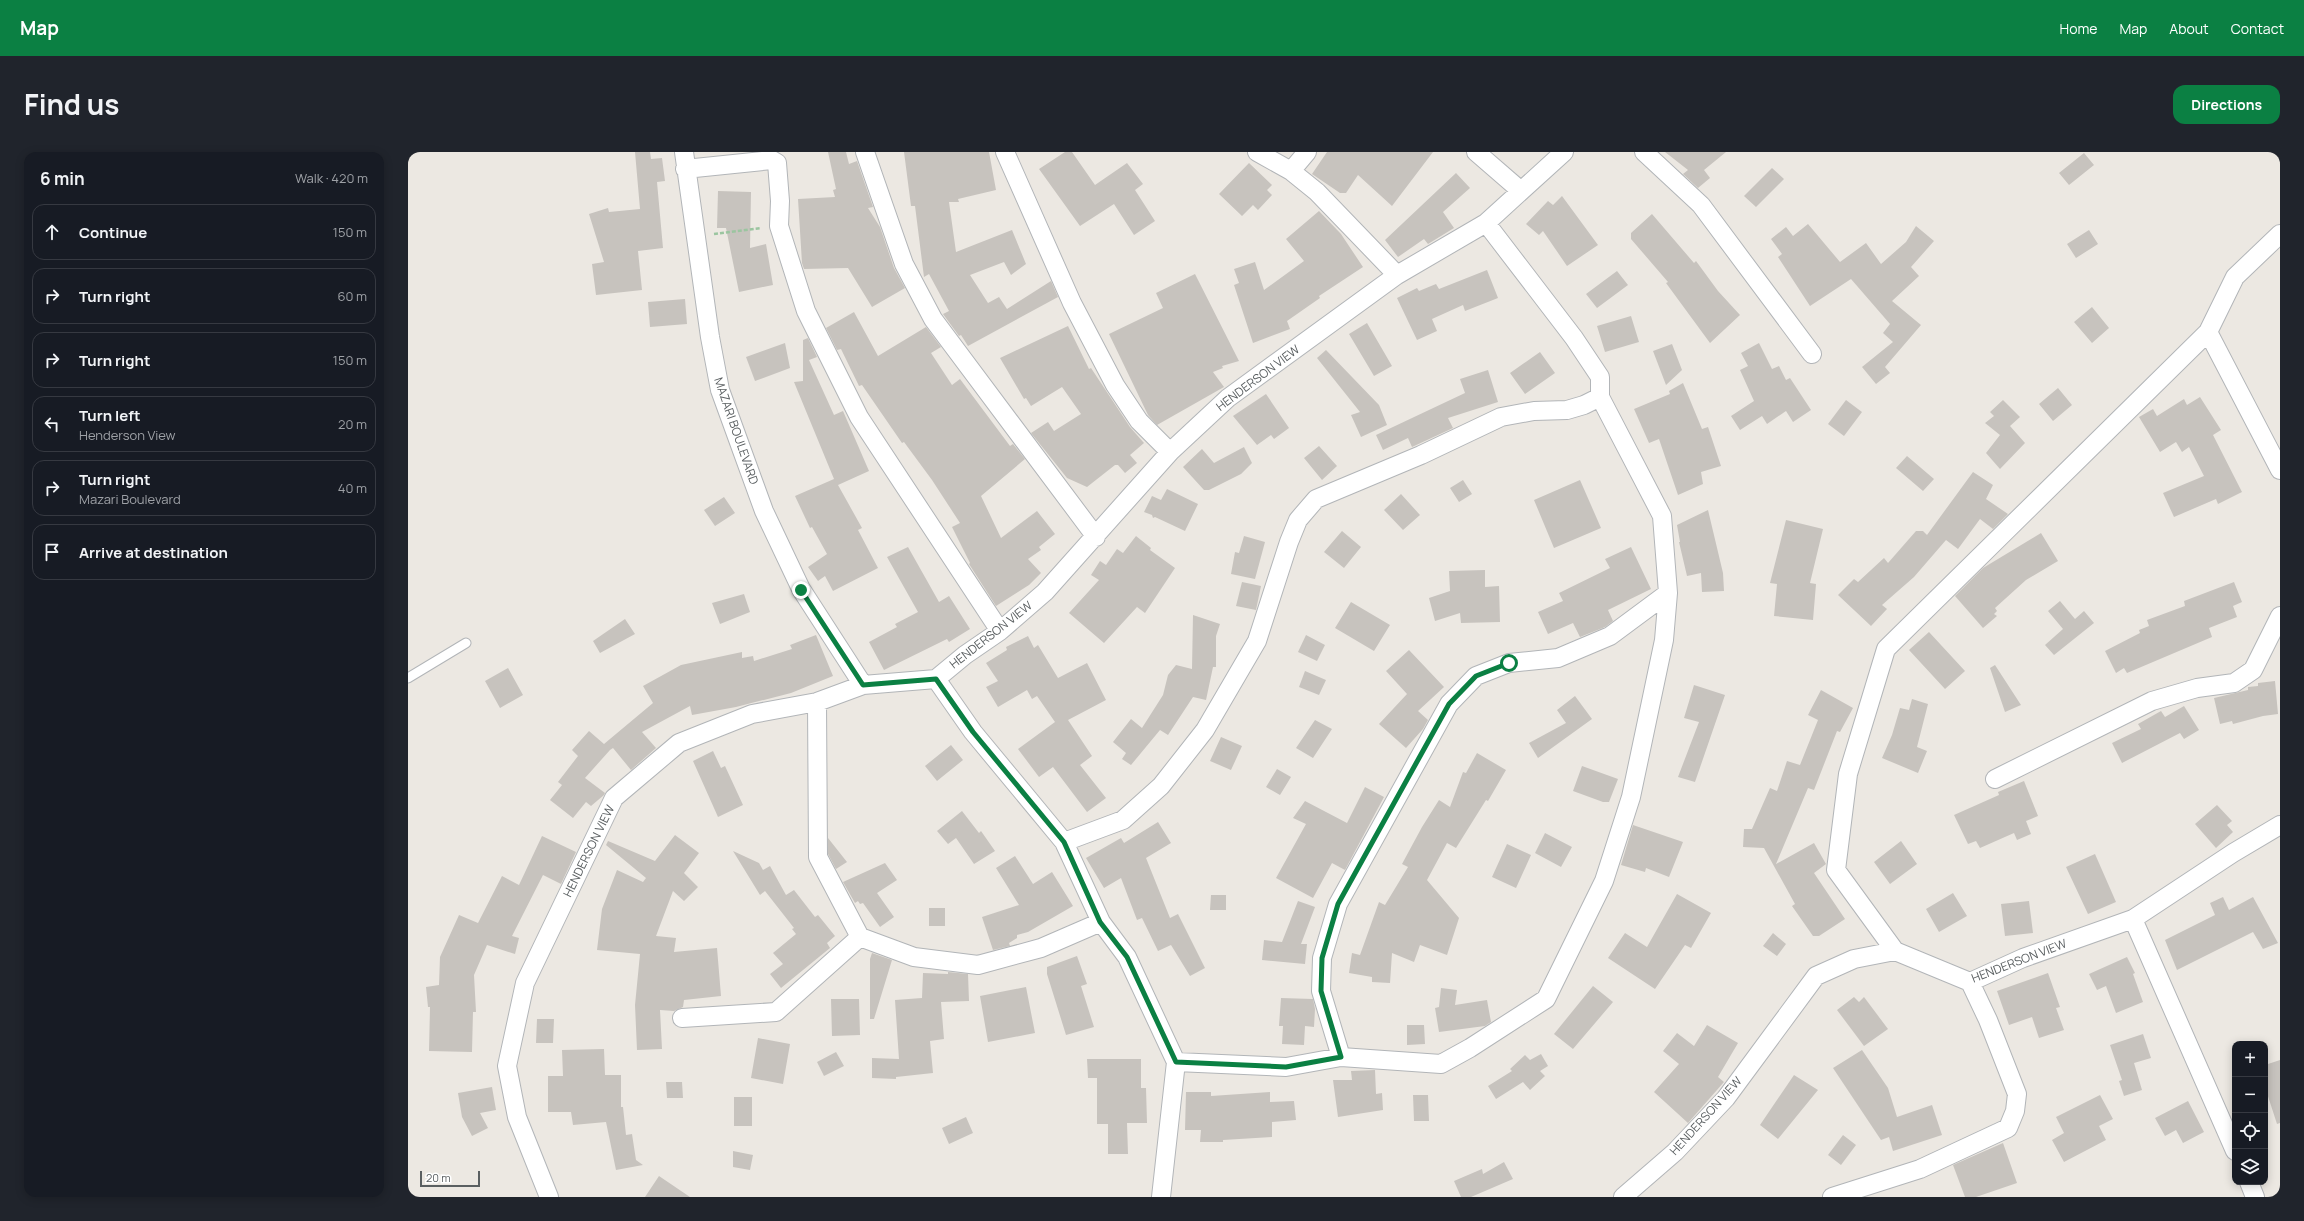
<!DOCTYPE html>
<html lang="en">
<head>
<meta charset="utf-8">
<style>
	:root { --surface:#171b24; --page:#20242c; --text:#f1f3f6; --muted:#9ea1a6; --line:#363941; --accent:#0b8043 }
	body { margin:0; font-family:Manrope,sans-serif; background:var(--page); color:var(--text) }
	.controls { position:absolute; right:12px; bottom:12px; display:grid; overflow:hidden; border-radius:8px; box-shadow:0 2px 10px #0003 }
	.controls button { width:36px; height:36px; display:grid; place-items:center; padding:0; border:0; border-bottom:1px solid var(--line); background:var(--surface); color:var(--text); font:20px sans-serif }
	.scale { position:absolute; left:12px; bottom:10px; width:60px; box-sizing:border-box; padding-left:4px; border:2px solid #5a5f61; border-top:0; font-size:11px; line-height:14px; white-space:nowrap; color:#5a5f61; -webkit-text-stroke:3px #fff; paint-order:stroke }
	.stop { position:absolute; width:12px; height:12px; margin:-9px; border:3px solid #0b8043; border-radius:50%; background:#fff }
	.stop.end { background:#0b8043; border-color:#fff; box-shadow:0 1px 4px #0008 }
	.list { margin:0; padding:0; list-style:none }
	h2 { display:flex; justify-content:space-between; align-items:center; height:52px; margin:0; padding:0 16px; font-size:17px }
	h2 small { font-size:13px; font-weight:400; color:var(--muted) }
	.list li { display:grid; grid-template-columns:26px 1fr auto; gap:12px; align-items:center; box-sizing:border-box; height:56px; margin:0 8px 8px; padding:0 8px; border:1px solid var(--line); border-radius:12px }
	.list b { display:block; font-size:15px; white-space:nowrap }
	.list p { margin:0; font-size:13px; white-space:nowrap; color:var(--muted) }
	.list em { font-size:13px; font-style:normal; color:var(--muted) }
	.icon { flex:none; width:22px; height:22px; fill:none; stroke:currentColor; stroke-width:2; stroke-linecap:round; stroke-linejoin:round }
	.map { position:relative; flex:none; width:1872px; height:1045px; overflow:hidden; border-radius:12px }
	header { display:flex; align-items:center; gap:24px; box-sizing:border-box; height:56px; padding:0 20px; background:var(--accent); color:#fff }
	header strong { font-size:19px }
	nav { display:flex; gap:22px; margin-inline-start:auto; font-size:14px }
	.intro { display:flex; align-items:center; justify-content:space-between; box-sizing:border-box; height:96px; padding:0 24px }
	h1 { margin:0; font-size:28px }
	.button { padding:10px 18px; border-radius:12px; background:var(--accent); color:#fff; font-size:14px; font-weight:700 }
	main { display:flex; gap:24px; padding:0 24px }
	aside { flex:1; background:var(--surface); border-radius:12px; box-shadow:0 2px 10px #0003 }
	.map>svg:first-child { display:block }
	.building { fill:#c7c3be }
	.lines { fill:none; stroke-linecap:round; stroke-linejoin:round }
	.service-casing { stroke:#b2b5b8; stroke-width:11 }
	.minor-casing { stroke:#b2b5b8; stroke-width:20 }
	.path { stroke:#9bc5a0; stroke-width:2.5; stroke-dasharray:4 2; stroke-linecap:butt }
	.service { stroke:#fff; stroke-width:9 }
	.minor { stroke:#fff; stroke-width:18 }
	.route { stroke:#0b8043; stroke-width:5 }
	.labels { text-anchor:middle; stroke-width:3; stroke-linejoin:round; paint-order:stroke }
	.street-label { font-size:12px; fill:#5a5f61; stroke:#fff }
</style>
</head>
<body>
<header>
<strong>Map</strong>
<nav><a>Home</a><a>Map</a><a>About</a><a>Contact</a></nav>
</header>
<div class="intro"><h1>Find us</h1><a class="button">Directions</a></div>
<main>
<aside>
<h2>6 min<small>Walk · 420 m</small></h2>
<ul class="list">
<li><svg class="icon" aria-label="ahead" viewBox="0 0 24 24"><path d="M12 20V5M6 11l6-6 6 6"/></svg><div><b>Continue</b></div><em>150 m</em></li>
<li><svg class="icon" aria-label="right" viewBox="0 0 24 24"><path d="M7 20v-9h11M14 6l5 5-5 5"/></svg><div><b>Turn right</b></div><em>60 m</em></li>
<li><svg class="icon" aria-label="right" viewBox="0 0 24 24"><path d="M7 20v-9h11M14 6l5 5-5 5"/></svg><div><b>Turn right</b></div><em>150 m</em></li>
<li><svg class="icon" aria-label="left" viewBox="0 0 24 24"><path d="M17 20v-9H6M10 6l-5 5 5 5"/></svg><div><b>Turn left</b><p>Henderson View</p></div><em>20 m</em></li>
<li><svg class="icon" aria-label="right" viewBox="0 0 24 24"><path d="M7 20v-9h11M14 6l5 5-5 5"/></svg><div><b>Turn right</b><p>Mazari Boulevard</p></div><em>40 m</em></li>
<li><svg class="icon" aria-label="arrive" viewBox="0 0 24 24"><path d="M6 21V4h12l-3 4 3 4H6"/></svg><div><b>Arrive at destination</b></div></li>
</ul>
</aside>
<div class="map">
<svg width="1872" height="1045" viewBox="0 0 1872 1045">
	<rect width="100%" height="100%" fill="#ece8e2"/>
	<path class="building" d="M227,0h15l1,7 11,-1 3,23 -8,1 6,66 -25,3 4,39 -46,5 -4,-31 12,-2 -15,-48 19,-6 1,4 31,-3z
		M420,0h18l3,12 8,-3 16,46 -5,1 12,19 14,41 11,20 -33,19 -24,-39 -44,1 -2,-6 -4,-64 37,-2 -2,-7 3,-1z
		M496,0h85l7,38 -38,9 1,3h-10l7,50 56,-22 14,34 -15,11 -7,-13 -34,13 18,28 11,-6 8,12 44,-28 7,16 -90,49 -7,-11 -2,1 -16,-22 6,-3 -20,-37 -5,3 -9,-71h-4z
		M657,0h7l23,33 32,-22 16,21 -8,6 20,31 -21,14 -20,-31 -34,22 -41,-57z
		M919,0h106l-41,54 -34,-31 -12,18h-6l-28,-19z
		M1257,0h61l-22,18 6,8 -12,10 -15,-14 5,-4z
		M1676,1l10,12 -25,20 -10,-12z
		M841,11l23,22 -5,5 5,5 -14,15 -5,-5 -11,11 -23,-22z
		M1364,16l12,11 -28,28 -12,-11z
		M1048,21l14,15 -27,24 11,16 -26,16 -4,-5 -26,18 -13,-17z
		M310,39l33,1 -1,56 16,-4 7,41 -34,7 -13,-64h-9z
		M1154,44l36,49 -31,21 -24,-35 -4,4 -13,-11 22,-23 5,4z
		M911,59l22,23 22,33 -44,29 1,2 -33,23 3,8 -37,14 -19,-58 5,-2 -5,-14 21,-7 9,28 40,-29 -18,-22z
		M1244,62l42,49 2,-2 22,30 22,24 -30,28 -44,-60 2,-1 -37,-43v-6z
		M1400,72l32,38 26,-19 15,21 25,-22 10,-16 18,15 -23,26 8,9 -27,25 29,24 -36,42 5,6 -14,11 -14,-17 31,-25 -10,-9 7,-9 -39,-45 -41,27 -32,-49 4,-3 -11,-15 15,-12 7,9z
		M1681,78l9,14 -22,14 -9,-14z
		M1079,118l11,28 -33,13 -2,-6 -31,14 5,12 -20,9 -20,-42 20,-10 2,3 17,-7 3,5z
		M1209,119l11,14 -31,23 -11,-14z
		M787,122l44,87 -17,5 1,2 -10,4 11,15 -67,38 -9,-10 -39,-81 54,-26 -7,-15z
		M277,147l2,25 -37,3 -2,-25z
		M1684,155l17,21 -17,15 -18,-21z
		M446,160l24,44 48,-29 15,20 -10,6 21,32 8,-6 50,67 3,-2 12,15 -44,37 20,42 36,-27 18,23 -16,13 2,3 -13,9 13,14 -12,12 -33,21 -27,-42 1,-1 -18,-36 8,-4 -28,-43 -28,-38 -2,1 -40,-58 -3,1 -18,-37 -4,1 -11,-22z
		M1223,164l8,26 -34,10 -8,-26z
		M959,171l25,43 -18,10 -25,-42z
		M660,174l21,43 2,-1 39,59 14,16 -14,12 7,8 -12,10 -7,-8h-3l-28,22 -20,-9 -36,-45 17,-11 6,9 27,-17 -19,-27 -31,19 -5,-8 -2,1 -24,-41z
		M400,186l9,19 -8,3 25,55 9,-4 26,60 -31,14 24,43 -4,2 20,38 -45,23 -8,-15 -7,5 -10,-14 19,-13 -15,-27 -2,1 -15,-32 39,-17 -40,-97 9,-1v-41z
		M377,191l5,25 -35,13 -9,-24z
		M1351,191l13,26 7,-3 7,14 4,-2 21,32 -18,12 -7,-11 -19,13 -5,-8 -22,14 -9,-14 23,-15 -14,-31 8,-4 -7,-13z
		M1264,192l10,26 -16,15 -13,-34z
		M918,198l53,55 8,20 -26,12 -10,-22 9,-3 -43,-54z
		M1132,200l15,21 -30,21 -15,-21z
		M1080,218l10,32 -50,16 5,10 -41,19 -4,-9 -25,12 -7,-15 89,-42 -5,-14z
		M1275,231l19,46 6,-2 13,39 -20,6 2,12 -25,11 -19,-56 -10,4 -15,-34 36,-15 -1,-3z
		M1650,236l14,17 -19,16 -14,-17z
		M858,242l23,34 -15,11 -3,-4 -14,10 -24,-29z
		M1792,245l21,33 -8,5 29,57 -24,12 -2,-5 -42,18 -11,-24 41,-17 -15,-29 -7,5 -6,-10 -16,10 -21,-35 14,-8 4,7 27,-17 3,6z
		M1438,248l16,12 -18,24 -16,-12z
		M1595,248l17,17 -10,9 15,17 -25,26 -14,-16 14,-18 -15,-12 9,-7 -4,-4z
		M911,294l18,20 -15,14 -18,-22z
		M836,295l8,16 -11,11 -32,16h-5l-21,-23 19,-18 12,14z
		M1499,304l27,23 -11,12 -27,-23z
		M1565,320l20,13 -7,14 22,15 -15,15 -13,-10 -22,30 -12,-9 -32,37 -32,28 5,4 -16,17 -33,-31 16,-16 4,3 26,-24 4,5 28,-32h7l4,4z
		M1055,328l9,14 -13,8 -9,-14z
		M1172,328l21,48 -47,20 -20,-48z
		M759,337l31,15 -13,27 -30,-14 -2,1 -1,-3 -8,-3 8,-16 9,4z
		M993,342l19,21 -17,15 -19,-20z
		M316,345l11,16 -20,13 -11,-16z
		M1300,358l15,63 1,18 -22,1 -1,-19 -14,3 -8,-34h1l-3,-17z
		M1378,368l37,9 -13,54 6,1 -3,36 -39,-4 3,-32 -7,-1z
		M934,379l19,16 -17,21 -20,-16z
		M1633,381l17,28 -32,19 -31,28 2,3 -3,3 3,2 -14,12 -28,-32 28,-28z
		M728,384l15,12 -1,2 25,18 -30,45 -8,-6 -33,36 -35,-30 30,-33 -8,-5 9,-14 6,4 11,-16 6,4z
		M836,384l21,6 -10,37 -24,-5 4,-22 4,1z
		M500,395l31,55 10,-6 21,33 -21,13 -2,-3 -63,31 -15,-28 28,-15 -2,-3 23,-12 -31,-55z
		M1223,395l20,42 -43,21 5,11 -8,6 -25,10 -7,-14 -25,11 -10,-22 25,-11 -4,-8 51,-25 -5,-9z
		M1077,418v17l14,-1 1,36 -39,1 -1,-10 -25,8 -6,-23 21,-7 -1,-20z
		M834,430l19,4 -5,24 -20,-4z
		M1826,430l8,20 -9,4 4,11 -28,11 3,9 -85,36 -3,-5 -8,5 -11,-22 35,-18 -1,-3 10,-4 -2,-6 38,-14 -1,-5z
		M336,442l6,18 -30,12 -8,-21z
		M1652,449l15,18 9,-8 10,12 -40,32 -9,-10 18,-16 -15,-18z
		M943,450l39,23 -16,26 -39,-23z
		M785,463l27,9 -4,12v31h-3l-7,33 -13,-3 -25,38 -8,-5 -29,35 -9,-6 4,-6 -13,-11 18,-23 11,9 21,-33 5,-20 8,-10 16,4z
		M217,467l10,15 -35,19 -7,-12z
		M1521,480l36,39 -20,18 -36,-39z
		M408,483l17,41 -42,17 -55,14 -44,8 -2,-9 -48,26 14,16 -25,22 -18,-22 -3,2 -25,28 20,15 -1,2 -13,11 -5,-4 -13,16 -23,-18 12,-15 -4,-3 20,-26 -6,-6 17,-19 15,13 49,-41 -10,-17 38,-21 61,-13v6l11,-2 1,5 38,-12 -2,-4z
		M898,483l19,10 -8,16 -19,-9z
		M620,484l6,12 4,-3 20,33 29,-15 19,37 -38,20 24,36 -12,9 26,33 -19,14 -34,-45 -14,10 -21,-28 37,-27 -18,-26 -5,3 -5,-9 -29,17 -12,-20 12,-6 -12,-18 21,-13 -1,-3z
		M1001,498l35,37 -26,24 10,9 -5,9 -17,19 -27,-24 28,-30 -21,-23z
		M1587,513l26,40 -16,7 -15,-44z
		M100,516l15,27 -23,13 -15,-27z
		M897,519l21,9 -7,15 -20,-8z
		M1867,529l3,33 -15,2 -30,8 -1,-3 -12,3 -6,-26 34,-8v-3l10,-1v-3z
		M1286,533l31,10 -30,87 -17,-5 21,-55 -15,-4z
		M1413,538l32,18 -13,24 -3,-1 -23,59 -6,-2 -32,76 38,-21 12,21 -12,9 31,46 -26,17h-6l-21,-30 3,-2 -31,-56 -21,-1 1,-18h8l18,-41 7,3 10,-30 13,4 18,-45 -10,-5z
		M1167,544l17,23 -54,39 -9,-15 37,-20 -9,-13z
		M1504,547l16,5 -11,43 10,4 -9,22 -36,-15 10,-23 8,-27 9,2z
		M1776,554l15,24 -15,9 -4,-6 -58,30 -10,-20 29,-14 -3,-5 23,-13 4,6z
		M907,568l17,9 -19,29 -17,-10z
		M813,585l21,9 -11,24 -21,-9z
		M543,593l12,15 -26,21 -12,-15z
		M305,599l8,17 4,-2 18,39 -25,12 -25,-56z
		M1069,601l29,17 -18,31 -2,-1 -30,48 -9,-5 -20,37 32,38 -12,37 -27,-10 -6,17 -22,-9 -2,30 -18,-1v-5l-23,-4 3,-20 8,2 19,-53 6,3 23,-38 -6,-3 20,-37 17,-27 11,7 13,-35 3,1z
		M1174,614l36,13 -9,23h-6l-30,-11z
		M869,617l14,8 -11,18 -14,-8z
		M1616,629l14,35 -12,5 5,13 -14,6 -3,-7 -34,15 -4,-7 -8,3 -14,-29 45,-20 -1,-3z
		M957,635l19,10 -39,73 -13,-7 -19,35 -37,-20 30,-54 -13,-6 12,-17 42,22z
		M1809,653l15,16 -5,4 6,7 -17,16 -21,-24z
		M554,659l17,22 2,-2 14,20 -21,13 -18,-26 -8,6 -11,-13z
		M750,670l13,21 -25,15 24,60 8,-4 27,54 -15,8 -19,-31 -13,6 -16,-33 -5,2 -16,-42 -17,10 -18,-30 35,-20 3,5z
		M1225,673l50,17 -14,35 -23,-9 -1,4 -24,-7z
		M1137,681l27,14 -11,20 -26,-14z
		M267,683l24,18 -15,20 14,14 -14,14 -11,-10 -17,45 20,2 -2,14 43,-4 4,48 -37,4 -1,7 -9,4 -14,-1 2,39 -25,1 -2,-45 5,-51 -43,-4 5,-41 15,-39 26,12 3,-4 -40,-33 2,-4 47,20z
		M134,684l34,16 -15,32 -18,-9 -31,61 7,2 -4,16 -28,-9 -13,30 2,37h-3l-1,40 -43,-1 1,-44h-2l-2,-20 13,-2 1,-28 19,-42 19,8 24,-47 17,9z
		M420,686l19,24 -11,7 -8,-15z
		M1493,689l16,23 -27,20 -16,-22z
		M1099,692l24,11 -15,33 -24,-11z
		M325,699l26,12 4,7 7,-4 16,29 8,-5 21,27 3,-2 17,21 -8,7 3,5 -49,40 -11,-14 13,-10 -10,-11 23,-19 -4,-5 2,-1 -29,-37 -5,4z
		M1687,702l21,48 -28,12 -22,-47z
		M607,704l18,28 19,-12 21,34 -45,26 -11,3v3l-8,5 1,3 -17,4 -11,-33 37,-12 -23,-37z
		M477,711l12,17 -20,13 17,24 -14,10 -17,-24 -3,1 -2,-3 -3,2 -12,-21z
		M1545,741l14,23 -28,16 -13,-23z
		M1269,742l34,19 -20,35 -6,-3 -30,44 -47,-31 17,-25 22,14z
		M803,743h15v15h-16z
		M1815,745l6,13 24,-13 25,46 -15,6 -10,-17 -76,38 -12,-30 50,-25 -5,-12z
		M890,749l17,6 -14,37h6l-2,20 -43,-4 2,-20 18,2z
		M1621,749l4,32 -28,3 -4,-32z
		M521,756h16v18h-16z
		M1365,781l13,11 -9,12 -14,-10z
		M464,801l20,7 -18,59h-4v-60z
		M669,804l10,28 -6,2 13,41 -28,8 -19,-61v-7z
		M1719,805l8,16 -2,1 10,28 -27,11 -10,-27 -9,4 -8,-16z
		M540,820l20,2 1,27 -28,1 3,37 -14,2 3,32 -37,4v2l-24,-1v-20l27,1 -4,-59 27,-2 1,-25 25,1z
		M1640,821l12,34 -4,1 8,22 -25,8 -7,-21 -23,8 -12,-34z
		M1185,834l20,16 -40,47 -19,-15z
		M618,835l9,46 -47,9 -8,-46z
		M1033,836l16,2 -2,15 32,-5 4,22 -6,4 -46,6 -4,-24 4,-1z
		M1446,845l5,5 5,-5 24,32 -24,17 -27,-36z
		M873,846l32,1 2,10 -1,18 -9,-1 -1,19 -22,-1 1,-18h-4z
		M423,847h28l1,36 -28,1z
		M129,867h17l-1,24h-17z
		M999,873h17l1,19 -18,1z
		M1299,873l31,18 -20,34 6,5 -36,41 -34,-31 25,-28 -16,-13 14,-18 17,13z
		M1735,882l8,24 -17,5 8,27 -18,6 -5,-15 3,-1 -12,-35z
		M350,886l32,6 -7,40 -32,-6z
		M196,897l1,26h16v32h2l3,28 6,-1 4,26 7,5 -27,5 -10,-48 -33,3 -2,-13h-23v-36h15l-1,-26z
		M1454,898l26,38 9,29 35,-12 10,30 -49,16 -4,-14 -8,3 -48,-72z
		M428,900l8,14 -20,10 -7,-14z
		M1133,902l7,12 -8,5 5,5 -15,14 -7,-8 -27,17 -8,-13 24,-15 -2,-2 15,-14 5,5z
		M679,907h54v29h5l1,35h-20l1,31h-20v-30h-11v-46h-9z
		M1872,908v63l-3,1 -12,-37v-22z
		M967,918l1,24 6,-1 1,17 -45,7 -5,-37h19l-1,-9z
		M1386,923l24,15 -40,49 -18,-14z
		M258,930h16l1,16h-16z
		M84,935l4,23 -16,3 8,15 -16,8 -10,-19 -4,-24z
		M778,940h25v4l59,-4v10l24,-1 2,19 -24,2v15l-49,3v2h-23l1,-12h-16z
		M1005,943h15l1,26h-15z
		M1692,943l13,24 -14,7 7,14 -42,22 -12,-22 12,-7 -8,-16z
		M326,945h18v29h-18z
		M1780,949l16,31 -21,11 -7,-13 -11,6 -10,-18z
		M558,965l7,16 -24,11 -7,-16z
		M1435,983l13,10 -15,20 -13,-10z
		M1595,991l14,40 -41,14h-11l-12,-32z
		M325,999l20,4 -3,15 -17,-3z
		M1096,1010l9,17 -42,18h-10l-7,-16 28,-12 1,5z
		M251,1024l31,21h-45z"/>
	<g class="lines">
		<g class="service-casing">
			<path id="service" d="M0,526l58,-35"/>
		</g>
		<g class="minor-casing">
			<path id="minor" d="M276,0l26,185 10,53 44,121 37,78 62,96
				M457,0l39,112 29,55 163,218
				M597,0l67,151 43,82 24,36 31,31
				M849,0l34,19 26,21 80,83
				M1068,0l45,39
				M1236,0l57,53 111,149
				M277,17l87,-9 5,3 3,38 -1,25 27,85 53,106 141,214
				M883,19l16,-19
				M1800,180l72,138
				M528,527l37,53 91,110 37,80 26,35 49,105 -15,135
				M409,550l1,155 42,80 54,20 64,8 63,-17 60,-26
				M1587,627l157,-78 45,-13 37,-5 19,-13 27,-54
				M656,690l59,-22 38,-34 44,-56 52,-89 32,-99 9,-22 18,-21 105,-44 80,-38 33,-6 33,-1 17,-5 16,-8
				M1725,767l102,232
				M1487,799l-59,-81 12,-96 38,-125 322,-317 27,-55 45,-43
				M274,866l94,-6 84,-75
				M933,905l-20,-66 1,-33 16,-54 111,-200 27,-28 33,-13 49,-5 52,-22 58,-43
				M768,910l110,5 55,-10 100,7 29,-16 76,-49 58,-118 27,-84 33,-157 4,-47 -6,-77 -62,-119v-20l-26,-39 -88,-115
				M1841,1030l6,15
				M141,1045l-32,-80 -10,-51 18,-83 89,-185 65,-55 73,-29 65,-12 46,-17 73,-6 29,-24 35,-24 45,-39 125,-140 58,-54 169,-123 89,-52 78,-71
				M1215,1045l52,-45 51,-54 90,-122 38,-17 41,-8 75,31 53,-24 110,-39 100,-66 47,-28
				M1424,1045l88,-28 88,-41 7,-17 2,-17 -29,-74 -18,-38"/>
		</g>
		<path class="path" d="M306,82l47,-6"/>
		<use href="#service" class="service"/>
		<use href="#minor" class="minor"/>
	</g>
	<g class="lines">
		<path class="route" d="M393,438l62,95 73,-6 37,53 91,110 36,80 27,35 49,105 110,5 55,-10 -20,-66 1,-33 16,-54 111,-200 27,-28 33,-13"/>
	</g>
	<g class="labels">
		<g class="street-label">
			<text transform="translate(850 226) rotate(-37)" y="4">HENDERSON VIEW</text>
			<text transform="translate(328 279) rotate(71)" y="4">MAZARI BOULEVARD</text>
			<text transform="translate(583 483) rotate(-38)" y="4">HENDERSON VIEW</text>
			<text transform="translate(181 699) rotate(-64)" y="4">HENDERSON VIEW</text>
			<text transform="translate(1611 809) rotate(-21)" y="4">HENDERSON VIEW</text>
			<text transform="translate(1298 964) rotate(-48)" y="4">HENDERSON VIEW</text>
		</g>
	</g>
</svg>
<div class="controls">
<button>+</button>
<button>−</button>
<button><svg class="icon" aria-label="locate" viewBox="0 0 24 24"><circle cx="12" cy="12" r="6"/><path d="M12 2v4M12 18v4M2 12h4M18 12h4"/></svg></button>
<button><svg class="icon" aria-label="layers" viewBox="0 0 24 24"><path d="M12 4l9 5-9 5-9-5zM3 14l9 5 9-5"/></svg></button>
</div>
<div class="scale">20 m</div>
<div class="stop" style="left:1101px;top:511px"></div>
<div class="stop end" style="left:393px;top:438px"></div>
</div>
</main>
</body>
</html>
